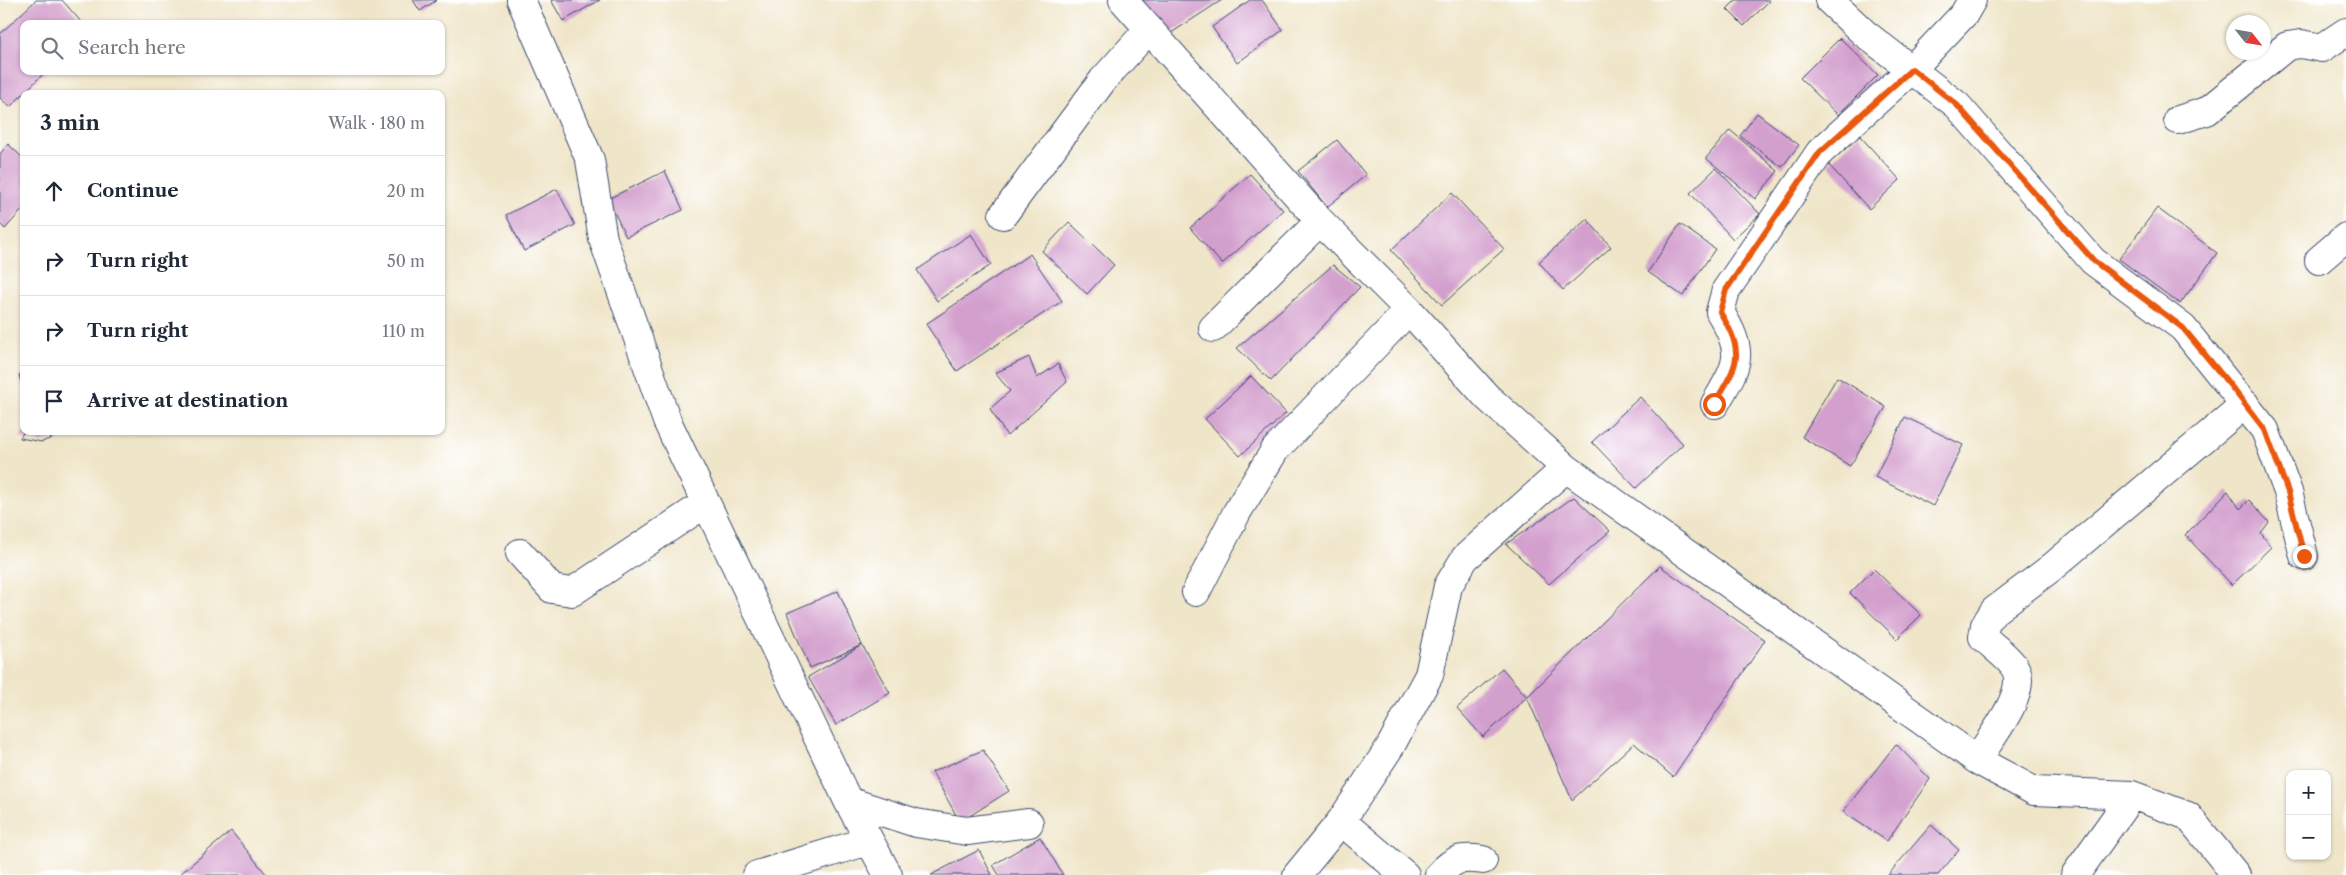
<!DOCTYPE html>
<html lang="en">
<head>
<meta charset="utf-8">
<style>
	:root { --surface:#fff; --page:#f6f6f7; --text:#1f2937; --muted:#747a83; --line:#e0e1e3 }
	body { margin:0; font-family:"Libre Caslon Text",serif; background:var(--page); color:var(--text) }
	.controls { position:absolute; right:15px; bottom:15px; display:grid; overflow:hidden; border-radius:10px; box-shadow:0 1px 4px #0004 }
	.controls button { width:45px; height:45px; display:grid; place-items:center; padding:0; border:0; border-bottom:1px solid var(--line); background:var(--surface); color:var(--text); font:25px sans-serif }
	.compass { position:absolute; left:2226px; top:15px; width:45px; height:45px; border-radius:50%; background:var(--surface); box-shadow:0 1px 4px #0004; rotate:121deg }
	.stop { position:absolute; width:15px; height:15px; margin:-11px; border:4px solid #ea580c; border-radius:50%; background:#fff }
	.stop.end { background:#ea580c; border-color:#fff; box-shadow:0 1px 5px #0008 }
	.list { margin:0; padding:0; list-style:none }
	h2 { display:flex; justify-content:space-between; align-items:center; height:65px; margin:0; padding:0 20px; font-size:21px }
	h2 small { font-size:16px; font-weight:400; color:var(--muted) }
	.list li { display:grid; grid-template-columns:32px 1fr auto; gap:15px; align-items:center; box-sizing:border-box; height:70px; padding:0 20px; border-top:1px solid var(--line) }
	.list b { display:block; font-size:19px; white-space:nowrap }
	.list em { font-size:16px; font-style:normal; color:var(--muted) }
	.icon { flex:none; width:28px; height:28px; fill:none; stroke:currentColor; stroke-width:2; stroke-linecap:round; stroke-linejoin:round }
	.map { position:relative; flex:none; width:2346px; height:875px; overflow:hidden }
	.search { position:absolute; background:var(--surface); box-shadow:0 1px 4px #0004; left:20px; top:20px; width:425px; height:55px; display:flex; align-items:center; gap:12px; box-sizing:border-box; padding:0 18px; border-radius:10px; color:var(--muted); font-size:19px }
	.panel { position:absolute; background:var(--surface); box-shadow:0 1px 4px #0004; left:20px; top:90px; width:425px; height:345px; border-radius:10px }
	.map>svg:first-child { display:block }
	.building { fill:#d39fcd }
	.lines { fill:none; stroke-linecap:round; stroke-linejoin:round }
	.minor-casing { stroke:#3b4a6e; stroke-width:30 }
	.minor { stroke:#fff; stroke-width:28 }
	.route { stroke:#ea580c; stroke-width:6 }
</style>
</head>
<body>
<div class="map">
<svg width="2346" height="875" viewBox="0 0 2346 875">
	<rect width="100%" height="100%" fill="#fff"/>
	<filter id="ink" filterUnits="userSpaceOnUse"><feTurbulence type="fractalNoise" baseFrequency=".02" numOctaves="2"/><feDisplacementMap in="SourceGraphic" scale="10" xChannelSelector="R" yChannelSelector="G"/><feConvolveMatrix kernelMatrix="1 2 1 2 8 2 1 2 1" color-interpolation-filters="sRGB"/></filter>
	<filter id="wash" filterUnits="userSpaceOnUse"><feTurbulence type="fractalNoise" baseFrequency=".0096" numOctaves="4" result="noise"/><feDisplacementMap in="SourceGraphic" scale="20" xChannelSelector="R" yChannelSelector="G"/><feGaussianBlur stdDeviation="1.12" result="paint"/><feColorMatrix in="noise" values="0 0 0 0 0 0 0 0 0 0 0 0 0 0 0 0 0 1.4 0 .05"/><feComposite in="paint" operator="in"/></filter>
	<g filter="url(#wash)">
		<rect width="100%" height="100%" fill="#efe5c8"/>
		<g id="blocks">
			<path class="building" d="M36,0h26l21,24h-59v47h22l-36,36 -10,-9v-64z
				M413,0h24l-17,11z
				M551,0h49l-37,21z
				M1140,0h82l-57,37z
				M1250,0h12l21,30 -46,33 -25,-36z
				M1736,0h34l-26,26 -17,-17z
				M1840,38l38,37 -40,40 -38,-37z
				M1757,113l42,32 -17,22 -42,-31z
				M1730,130l48,41 -23,28 -49,-41z
				M1859,135l41,45 -31,29 -41,-45z
				M1337,140l29,35 -39,32 -29,-36z
				M8,144l16,15v49l-19,21 -5,-5v-70z
				M1716,168l44,46 -27,25 -43,-46z
				M665,171l18,39 -57,27 -18,-38z
				M1250,174l33,36 -61,54 -32,-36z
				M557,189l18,36 -51,26 -18,-36z
				M1452,193l52,56 -62,56 -51,-55z
				M2157,208l60,45 -37,51 -61,-45z
				M1587,219l24,28 -48,43 -24,-28z
				M1069,222l45,43 -27,29 -45,-43z
				M1680,224l35,25 -32,47 -35,-24z
				M971,234l20,31 -54,36 -20,-31z
				M1030,254l32,47 -105,70 -31,-47z
				M1333,265l27,22 -89,94 -34,-33z
				M1029,357l8,21 21,-14 9,18 -60,54 -17,-27 20,-18 -15,-18z
				M24,374v14h-1l-4,-13z
				M1251,376l35,37 -46,43 -35,-37z
				M1837,377l49,30 -36,59 -48,-29z
				M1640,397l43,47 -47,44 -44,-46z
				M1905,417l58,28 -30,61 -58,-29z
				M24,431h44l-26,11 -22,-4z
				M2228,491l12,18 9,-9 20,22 -8,11 10,14 -39,38 -47,-50z
				M1574,497l36,34 -61,53 -43,-40z
				M1660,566l105,74 -92,137 -39,-34 -62,57 -45,-103z
				M1874,569l47,46 -24,24 -47,-46z
				M838,591l24,54 28,48 -54,32 -28,-48 54,-32 -52,23 -23,-55z
				M1502,668l25,29 -44,40 -26,-29z
				M1896,744l34,35 -43,62 -44,-29z
				M983,750l26,41 -49,31 -28,-50z
				M1931,825l28,25 -21,25h-50z
				M231,831l36,44h-88z
				M1040,837l23,38h-64l-6,-10z
				M979,850l13,25h-61z"/>
		</g>
	</g>
	<g filter="url(#ink)">
		<use href="#blocks" fill-opacity="0" stroke="#3b4a6e" stroke-width="1"/>
		<g class="lines">
			<g class="minor-casing">
				<path id="minor" d="M521,0l69,160 13,79 64,182 181,380 40,74
					M1123,0l197,221 89,89 78,87 79,71 411,292 57,31 98,4 56,21 48,59
					M1829,0l35,33 93,72 136,156 90,67 82,102 23,62 16,64
					M2178,120l29,-9 80,-65 14,-2 21,4 24,-16
					M1003,215l100,-135 46,-51
					M2319,260l27,-23
					M1213,328l107,-107
					M1715,404c23,-40 31,-49 5,-92l6,-22 94,-138 92,-83 52,-55 8,-14
					M520,553l32,36 20,3 134,-89
					M1196,592l41,-80 38,-62 134,-140
					M1977,760c13,-22 50,-65 39,-90 -4,-10 -25,-25 -33,-33l2,-12 9,-14 57,-43 194,-164
					M848,801l68,22 51,8 62,-8
					M1341,821l64,54
					M757,875l111,-34
					M1297,875l44,-54 49,-74 39,-72 19,-89 17,-28 101,-90
					M1439,875c15,-17 22,-18 44,-15
					M2075,875l57,-80"/>
			</g>
			<use href="#minor" class="minor"/>
		</g>
	</g>
	<g class="lines" filter="url(#ink)">
		<path class="route" d="M1714,404c24,-40 32,-49 6,-92l6,-22 94,-138 92,-83 45,36 137,156 89,67 47,57 35,45 23,62 16,64"/>
	</g>
</svg>
<div class="controls">
<button>+</button>
<button>−</button>
</div>
<svg class="compass" viewBox="-18 -18 36 36"><path d="M0-13l5 13h-10z" fill="#e53935"/><path d="M0 13l5-13h-10z" fill="#747a83"/></svg>
<div class="stop" style="left:1714px;top:404px"></div>
<div class="stop end" style="left:2304px;top:556px"></div>
<div class="search"><svg class="icon" aria-label="search" viewBox="0 0 24 24"><circle cx="10" cy="10" r="6"/><path d="M15 15l6 6"/></svg>Search here</div>
<section class="panel">
<h2>3 min<small>Walk · 180 m</small></h2>
<ul class="list">
<li><svg class="icon" aria-label="ahead" viewBox="0 0 24 24"><path d="M12 20V5M6 11l6-6 6 6"/></svg><div><b>Continue</b></div><em>20 m</em></li>
<li><svg class="icon" aria-label="right" viewBox="0 0 24 24"><path d="M7 20v-9h11M14 6l5 5-5 5"/></svg><div><b>Turn right</b></div><em>50 m</em></li>
<li><svg class="icon" aria-label="right" viewBox="0 0 24 24"><path d="M7 20v-9h11M14 6l5 5-5 5"/></svg><div><b>Turn right</b></div><em>110 m</em></li>
<li><svg class="icon" aria-label="arrive" viewBox="0 0 24 24"><path d="M6 21V4h12l-3 4 3 4H6"/></svg><div><b>Arrive at destination</b></div></li>
</ul>
</section>
</div>
</body>
</html>
